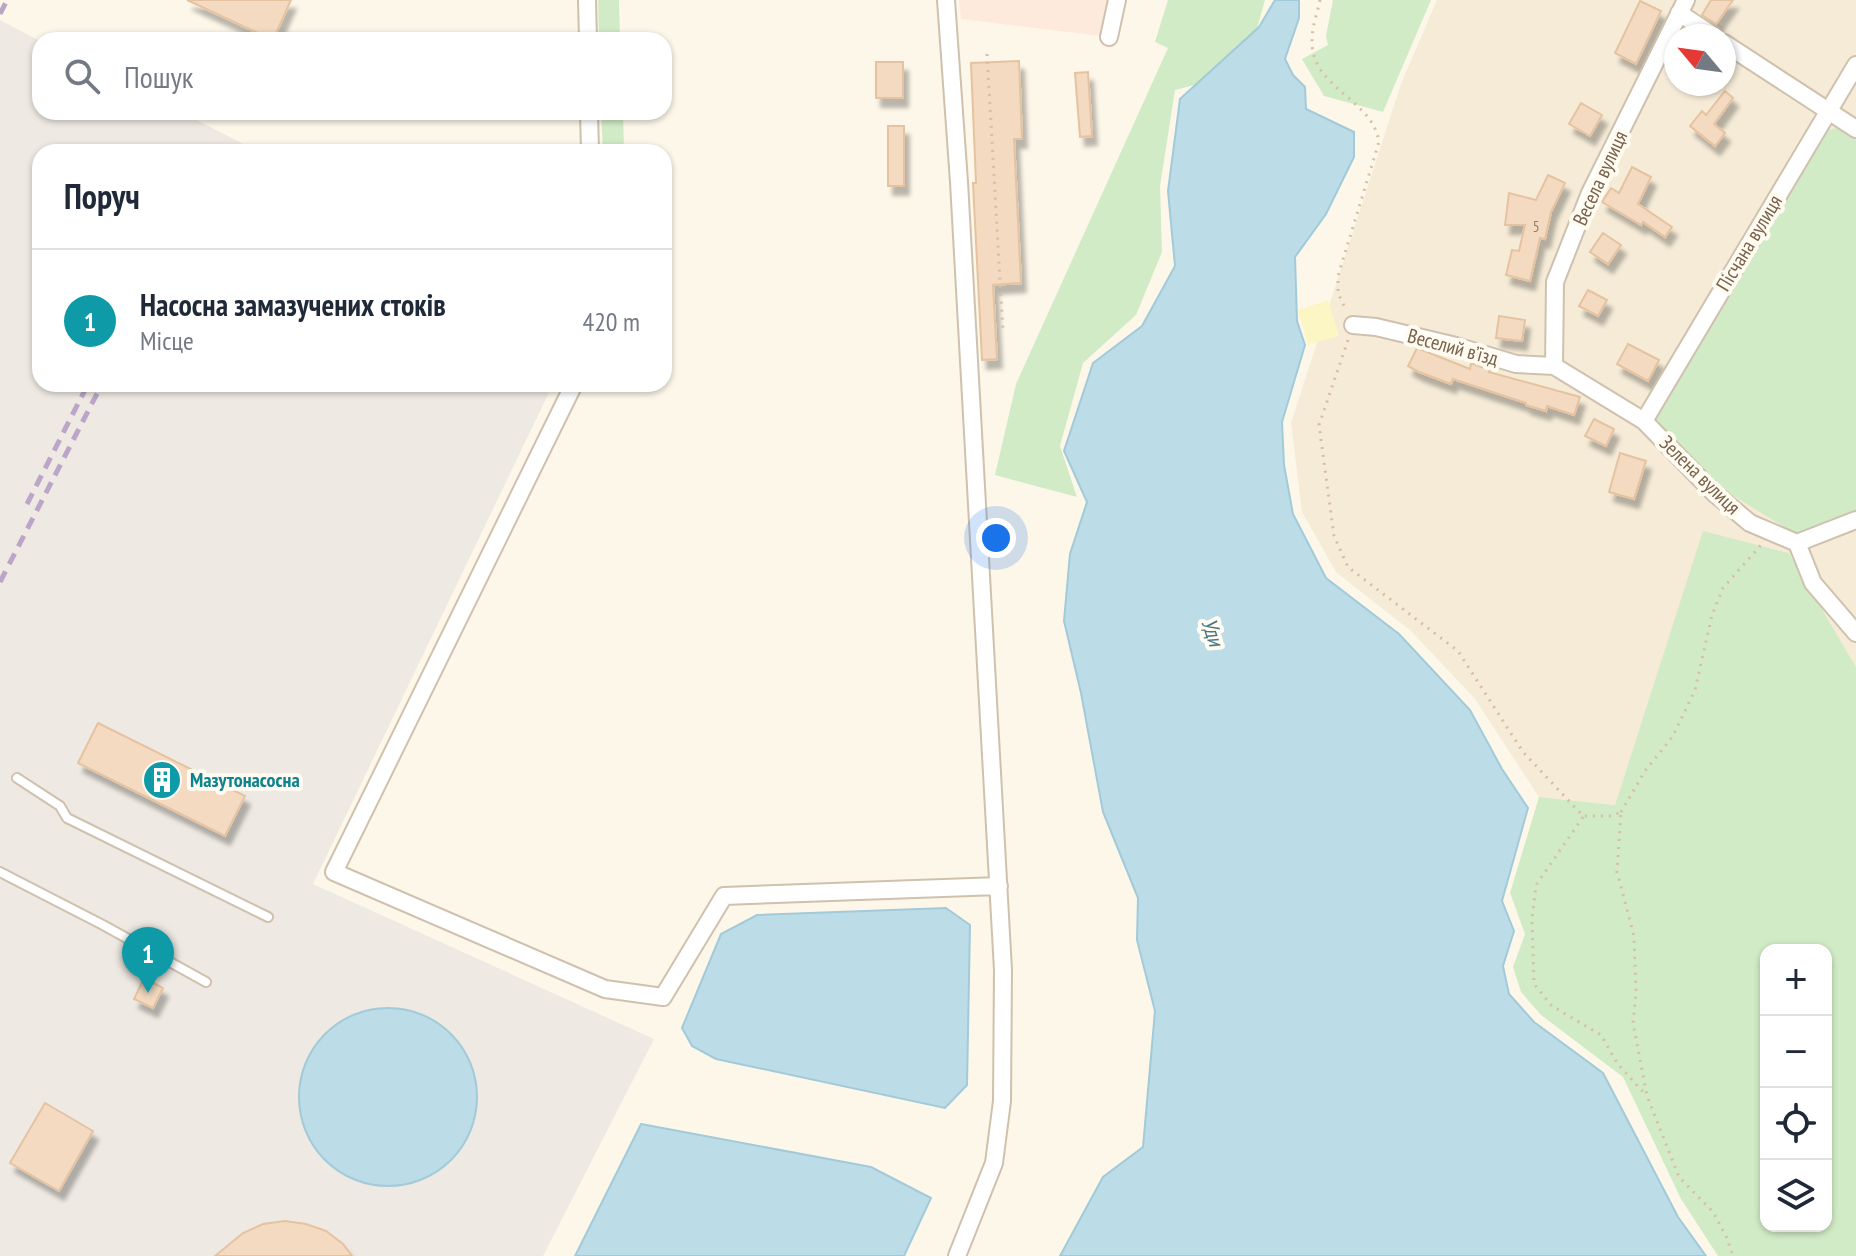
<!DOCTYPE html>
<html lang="uk">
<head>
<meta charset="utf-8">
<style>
	:root { --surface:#fff; --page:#f2f2f3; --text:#1f2937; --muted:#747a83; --line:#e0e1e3; --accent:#1a73e8 }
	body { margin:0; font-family:"PT Sans Narrow",sans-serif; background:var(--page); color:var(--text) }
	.controls { position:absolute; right:24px; bottom:24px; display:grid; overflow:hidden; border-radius:16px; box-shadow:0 2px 6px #0004 }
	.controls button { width:72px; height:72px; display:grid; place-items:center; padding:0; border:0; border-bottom:2px solid var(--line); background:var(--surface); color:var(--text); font:40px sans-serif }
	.compass { position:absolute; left:1664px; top:24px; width:72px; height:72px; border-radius:50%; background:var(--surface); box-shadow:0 2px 6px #0004; rotate:299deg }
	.you { position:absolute; left:996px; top:538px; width:28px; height:28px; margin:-20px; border:6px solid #fff; border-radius:50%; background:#1a73e8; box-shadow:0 0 0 12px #1a73e833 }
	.badge { display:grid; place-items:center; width:52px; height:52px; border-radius:50%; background:var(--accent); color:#fff; font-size:26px; font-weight:700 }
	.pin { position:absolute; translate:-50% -66px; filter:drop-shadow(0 2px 4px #0008) }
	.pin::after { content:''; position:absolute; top:42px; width:28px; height:24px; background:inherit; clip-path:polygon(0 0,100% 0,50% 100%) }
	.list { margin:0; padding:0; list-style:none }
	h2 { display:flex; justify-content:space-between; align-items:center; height:104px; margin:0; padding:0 32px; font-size:34px }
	h2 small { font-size:26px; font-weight:400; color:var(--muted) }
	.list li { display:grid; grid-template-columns:52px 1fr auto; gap:24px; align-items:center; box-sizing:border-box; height:144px; padding:0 32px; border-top:2px solid var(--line) }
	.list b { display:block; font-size:30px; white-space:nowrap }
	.list p { margin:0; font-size:26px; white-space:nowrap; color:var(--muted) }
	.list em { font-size:26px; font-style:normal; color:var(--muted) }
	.icon { flex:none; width:44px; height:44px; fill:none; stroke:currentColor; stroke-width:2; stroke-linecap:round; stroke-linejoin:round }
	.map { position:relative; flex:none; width:1856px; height:1256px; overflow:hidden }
	.search { position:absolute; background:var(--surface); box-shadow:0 2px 6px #0004; left:32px; top:32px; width:640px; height:88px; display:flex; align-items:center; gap:20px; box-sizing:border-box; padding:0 28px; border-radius:24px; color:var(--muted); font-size:30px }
	.panel { position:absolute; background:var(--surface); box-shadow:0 2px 6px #0004; left:32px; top:144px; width:640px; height:248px; border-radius:24px }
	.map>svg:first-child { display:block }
	.residential { fill:#f5ebd7; fill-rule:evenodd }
	.commercial { fill:#fdeadd }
	.industrial { fill:#eee9e2 }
	.green { fill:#d1ebc6; fill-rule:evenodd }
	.sand { fill:#fcf6c4 }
	.water { fill:#bcdce7; stroke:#a2cad9; stroke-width:2 }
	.building { fill:#f3dac0; stroke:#e6c3a0; stroke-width:2; filter:url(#shadow) }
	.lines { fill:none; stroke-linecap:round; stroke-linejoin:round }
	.lane-casing { stroke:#cfc1ae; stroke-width:12 }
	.street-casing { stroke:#cfc1ae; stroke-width:20 }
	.path { stroke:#d8bea2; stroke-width:3; stroke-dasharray:2 6; stroke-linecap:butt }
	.lane { stroke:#fff; stroke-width:8 }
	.street { stroke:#fff; stroke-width:16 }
	.rail { stroke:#bca6c8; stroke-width:5; stroke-dasharray:12 8; stroke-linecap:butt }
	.labels { text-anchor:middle; stroke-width:8; stroke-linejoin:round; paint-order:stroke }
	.number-label { font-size:16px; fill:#977f69 }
	.street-label { font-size:20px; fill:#78614c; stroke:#fffbf0 }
	.culture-label { font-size:20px; font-weight:bold; fill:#0d838f; stroke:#fffbf0; text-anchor:start }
	.water-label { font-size:22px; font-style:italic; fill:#45778b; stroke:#fffbf0 }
</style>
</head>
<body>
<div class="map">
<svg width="1856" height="1256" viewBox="0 0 1856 1256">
	<defs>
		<filter id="shadow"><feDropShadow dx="5" dy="9" stdDeviation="2" flood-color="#0004"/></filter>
	</defs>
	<rect width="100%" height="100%" fill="#fdf7e9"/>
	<path class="residential" d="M1437,0h419v667l-67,-114 -85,-21 -89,273 -76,-8 -64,-98 -64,-68 -75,-59 -34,-60 -11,-89 110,-339zM1676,36h48v48h-48z"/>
	<path class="commercial" d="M959,0h161l-11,37 -148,-18z"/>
	<path class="industrial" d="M0,20l40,21v71h141l78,40h-219v232h513l-240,500 341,155 -111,217h-543z"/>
	<path class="green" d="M598,0h21l1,40h-21z
		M1168,0h97l-20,72 -70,18 -15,96 2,66 -26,63 -53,48 -23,83 17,51 -82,-22 21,-91 152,-336 -13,-6z
		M1333,0h98l-48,112 -59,-16 -22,-37 26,-14 -2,-9z
		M601,112h22l1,40h-21z
		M1839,127l17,8v378l-59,22 -79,-49 -65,-69 173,-286z
		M1703,531l86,22 67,114v589h-138l-37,-57 -58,-122 -82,-62 -20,-23 -8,-25 12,-33 -15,-41 29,-96 76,8zM1766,950h60v276h-60z"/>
	<path class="sand" d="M1328,300l11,36 -31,9 -10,-35z"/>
	<path class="water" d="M1275,0h24v18l-14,41 8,16 12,12 1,22 48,23v25l-28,57 -31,43 2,64 8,24 -23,77 2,43 9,49 33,64 73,56 71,76 32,59 26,39 -26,93 12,30 -11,35 6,28 25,28 69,51 75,144 28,39h-646l43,-79 40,-30 12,-136 -18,-71 1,-42 -35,-86 -22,-119 -17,-72 6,-67 17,-52 -23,-51 29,-88 49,-37 33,-60 -7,-75 12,-92 79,-72z
		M946,908l24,17 -3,160 -22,23 -229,-49 -24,-13 -10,-18 39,-94 36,-19z
		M299 1097a89 89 0 1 1 178 0a89 89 0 1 1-178 0Z
		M641,1124l230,43 60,31 -27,58h-329z"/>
	<path class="building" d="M187,0h104l-18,40z
		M1711,0h22l-17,24 -14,-9z
		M1640,1l21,10 -25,53 -21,-11z
		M1019,61l3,78h-8l7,144 -28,2 4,74 -15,1 -9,-177h3l-5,-120z
		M876,62h27v36h-27z
		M1088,72l4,64 -12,1 -5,-64z
		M1725,91l8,7 -19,26 11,9 -10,13 -25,-20 12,-15 4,4z
		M1581,103l21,12 -12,21 -21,-12z
		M888,126h16v60h-16z
		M1632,167l19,10 -13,27 34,23 -7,10 -22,-15 -2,3 -39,-23 9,-14 8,5z
		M1548,175l17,8 -14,29 -6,27 -5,-1 -10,43 -24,-6 6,-25 7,1 6,-26h-20l4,-32 27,7z
		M1603,233l18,12 -13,19 -18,-12z
		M1588,290l19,10 -9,16 -19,-10z
		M1499,316l26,4 -3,21 -26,-3z
		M1628,344l31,16 -11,21 -31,-17z
		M1417,348l53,21 1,-6 19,7 -1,2 91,25 -6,18 -27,-9 -1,5 -20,-6v-2l-73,-24 -2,5 -32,-12 -11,-6z
		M1594,419l20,10 -8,17 -21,-10z
		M1620,453l26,8 -12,38 -25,-7z
		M98,723l147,73 -20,40 -147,-73z
		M144,978l19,10 -10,20 -19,-9z
		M45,1103l48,28 -34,60 -49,-28z
		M285,1221l21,3 20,7 17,13 9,12h-137l28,-23 20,-9z"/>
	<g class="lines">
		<g class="lane-casing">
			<path id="lane" d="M17,778l43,28 7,12 201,99
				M0,872l103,53 103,57"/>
		</g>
		<g class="street-casing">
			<path id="street" d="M587,0l1,40
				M946,0l13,182 44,788 -1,131 -8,62 -37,93
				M1679,13l35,23
				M1109,37l8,-37
				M1724,43l132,86
				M589,112l1,40
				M1353,325l23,2 80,19 60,18 38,2 90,55 70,72 36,30 47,20 59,-23
				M1554,366l1,-84 35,-89 96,-193
				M574,384l-240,488 271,117 58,8 61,-101 275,-10
				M1644,421l212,-356
				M1797,543l16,40 43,50"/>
		</g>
		<path class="path" d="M1320,0c-3,14 -9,30 -8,44 2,45 61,56 67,98l-41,134v17l8,17
			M987,54l16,278
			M1348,340l-29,85 15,111 14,31 110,84 65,101 60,64h29l9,-4 -4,60 17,64 2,56 -3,31 14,73 32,81 34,35 13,24 7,20
			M1621,812l24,-41 28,-35 22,-46 17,-75 11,-27 38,-43
			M1583,817l-47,68 -4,34 2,65 18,22 49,29 16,28 27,30"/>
		<use href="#lane" class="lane"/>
		<use href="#street" class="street"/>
		<path class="rail" d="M0,14l7,-14
			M27,504l61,-120
			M0,582l102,-198"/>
	</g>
	<defs>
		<g id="building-disc" transform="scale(2)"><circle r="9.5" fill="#0f9aa8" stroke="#fffbf0"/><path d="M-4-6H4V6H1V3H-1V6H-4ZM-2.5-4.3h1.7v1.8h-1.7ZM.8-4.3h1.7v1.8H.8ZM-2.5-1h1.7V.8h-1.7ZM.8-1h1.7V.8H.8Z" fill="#fff"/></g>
	</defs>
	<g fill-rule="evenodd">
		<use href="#building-disc" x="162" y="780"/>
	</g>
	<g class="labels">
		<g class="number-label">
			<text x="1536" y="232">5</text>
		</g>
		<g class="street-label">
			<text transform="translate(1600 178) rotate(-65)" y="7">Весела вулиця</text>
			<text transform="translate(1749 243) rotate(-59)" y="7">Пісчана вулиця</text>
			<text transform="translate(1453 347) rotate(15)" y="7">Веселий в’їзд</text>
			<text transform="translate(1700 475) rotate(44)" y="7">Зелена вулиця</text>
		</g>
		<g class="culture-label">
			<text x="190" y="787">Мазутонасосна</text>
		</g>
		<g class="water-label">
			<text transform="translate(1213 632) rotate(71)" y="8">Уди</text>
		</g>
	</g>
</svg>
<div class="controls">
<button>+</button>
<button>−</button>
<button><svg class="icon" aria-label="locate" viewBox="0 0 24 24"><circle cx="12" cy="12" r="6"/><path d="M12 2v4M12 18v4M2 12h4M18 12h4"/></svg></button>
<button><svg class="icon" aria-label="layers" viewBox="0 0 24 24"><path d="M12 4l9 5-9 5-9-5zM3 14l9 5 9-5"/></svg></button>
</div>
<svg class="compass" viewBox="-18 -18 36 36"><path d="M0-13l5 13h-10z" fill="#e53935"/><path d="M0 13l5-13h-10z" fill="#747a83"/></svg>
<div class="you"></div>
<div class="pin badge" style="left:148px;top:993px;background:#0f9aa8">1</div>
<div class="search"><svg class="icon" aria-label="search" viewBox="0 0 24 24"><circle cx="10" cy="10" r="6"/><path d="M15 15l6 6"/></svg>Пошук</div>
<section class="panel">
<h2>Поруч<small></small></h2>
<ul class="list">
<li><span class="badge" style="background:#0f9aa8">1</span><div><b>Насосна замазучених стоків</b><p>Місце</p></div><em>420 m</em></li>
</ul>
</section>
</div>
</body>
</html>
